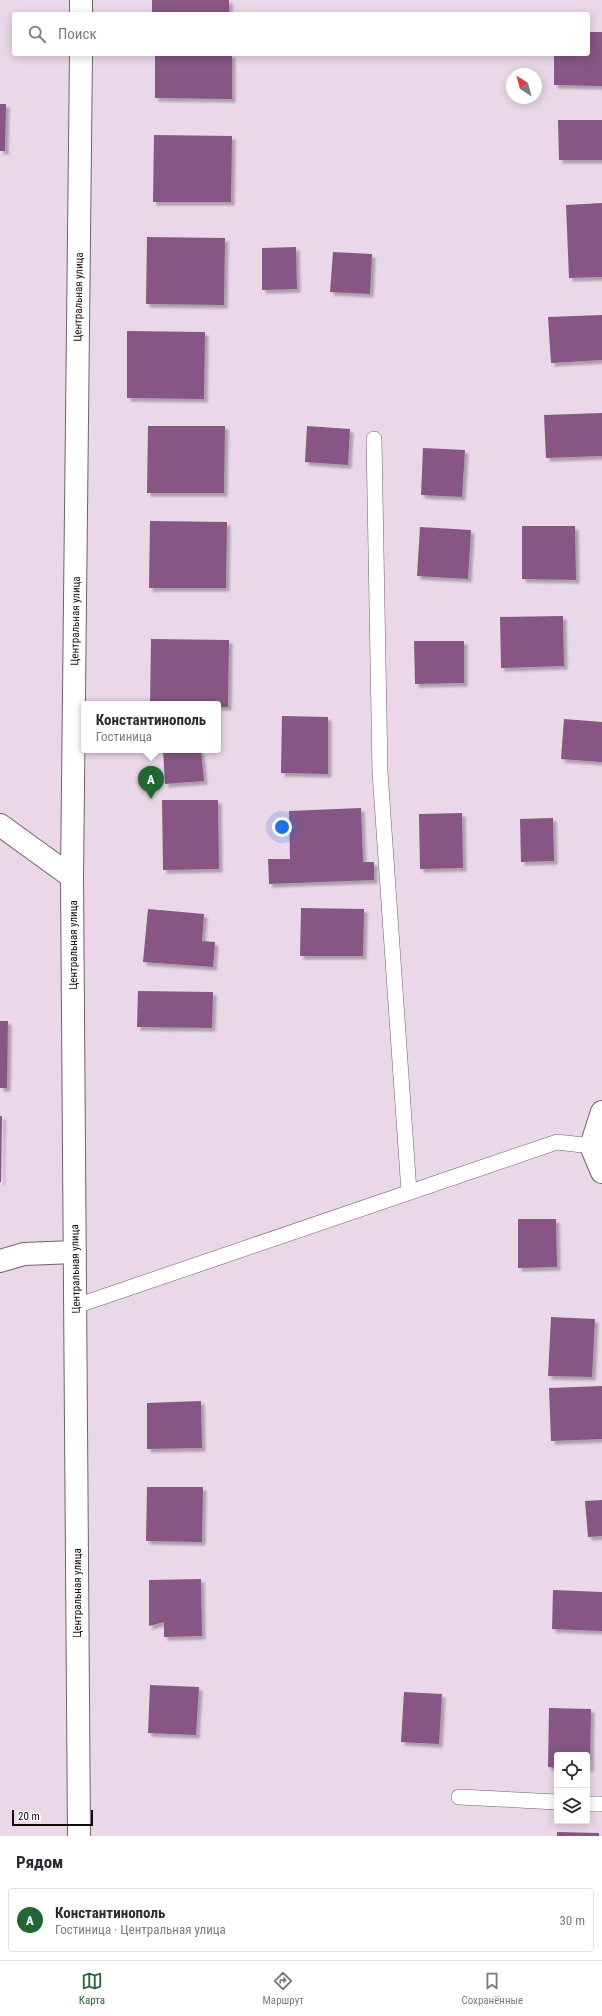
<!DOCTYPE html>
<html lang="ru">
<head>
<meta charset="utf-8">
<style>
	:root { --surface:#fff; --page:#f2f2f3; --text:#2b2b33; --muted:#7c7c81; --line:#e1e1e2; --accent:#206733 }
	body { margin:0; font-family:"Roboto Condensed",sans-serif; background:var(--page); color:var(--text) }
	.controls { position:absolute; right:12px; bottom:12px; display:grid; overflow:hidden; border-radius:4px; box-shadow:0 2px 10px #0003 }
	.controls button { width:36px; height:36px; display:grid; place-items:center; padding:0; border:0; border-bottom:1px solid var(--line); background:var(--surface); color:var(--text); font:20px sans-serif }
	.compass { position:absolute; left:506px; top:68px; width:36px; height:36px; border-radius:50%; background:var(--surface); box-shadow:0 2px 10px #0003; rotate:324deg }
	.scale { position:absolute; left:12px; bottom:10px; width:81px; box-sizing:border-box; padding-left:4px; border:2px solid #110b10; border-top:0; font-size:11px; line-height:14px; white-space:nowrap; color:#110b10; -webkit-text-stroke:3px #fff; paint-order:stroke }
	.you { position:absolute; left:282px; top:827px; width:14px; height:14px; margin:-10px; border:3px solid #fff; border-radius:50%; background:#1a73e8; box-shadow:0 0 0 6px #1a73e833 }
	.badge { display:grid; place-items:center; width:26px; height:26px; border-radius:50%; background:var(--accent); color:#fff; font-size:13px; font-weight:700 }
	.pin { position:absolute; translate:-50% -33px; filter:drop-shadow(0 1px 2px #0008) }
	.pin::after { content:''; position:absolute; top:21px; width:14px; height:12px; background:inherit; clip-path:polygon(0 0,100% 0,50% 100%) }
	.popup { position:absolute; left:81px; top:701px; width:140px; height:52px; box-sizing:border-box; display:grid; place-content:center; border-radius:4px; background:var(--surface); filter:drop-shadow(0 1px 3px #0005); font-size:13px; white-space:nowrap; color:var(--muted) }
	.popup b { font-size:15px; color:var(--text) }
	.popup::after { content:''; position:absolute; left:50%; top:100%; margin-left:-8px; border:8px solid transparent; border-top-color:var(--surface) }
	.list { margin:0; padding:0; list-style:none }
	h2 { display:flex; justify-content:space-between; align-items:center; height:52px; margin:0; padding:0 16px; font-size:17px }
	h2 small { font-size:13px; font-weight:400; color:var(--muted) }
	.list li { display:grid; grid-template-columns:26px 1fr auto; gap:12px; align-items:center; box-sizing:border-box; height:64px; margin:0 8px 8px; padding:0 8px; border:1px solid var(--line); border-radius:4px }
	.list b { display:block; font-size:15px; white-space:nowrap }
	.list p { margin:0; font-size:13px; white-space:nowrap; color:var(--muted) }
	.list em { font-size:13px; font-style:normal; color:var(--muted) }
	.icon { flex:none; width:22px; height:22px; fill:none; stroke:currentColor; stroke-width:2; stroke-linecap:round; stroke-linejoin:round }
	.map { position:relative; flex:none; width:602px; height:1836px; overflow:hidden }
	.search { position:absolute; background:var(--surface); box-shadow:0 2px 10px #0003; left:12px; right:12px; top:12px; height:44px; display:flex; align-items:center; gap:10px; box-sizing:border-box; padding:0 14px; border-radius:4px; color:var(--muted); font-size:15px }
	.sheet { height:124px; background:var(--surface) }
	nav { display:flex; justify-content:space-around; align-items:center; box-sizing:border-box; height:56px; border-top:1px solid var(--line); background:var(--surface); font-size:11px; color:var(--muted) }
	nav a { display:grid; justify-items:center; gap:2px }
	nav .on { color:var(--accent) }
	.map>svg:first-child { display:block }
	.building { fill:#875684; filter:url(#shadow) }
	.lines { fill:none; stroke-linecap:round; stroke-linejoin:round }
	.service-casing { stroke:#726271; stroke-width:16 }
	.minor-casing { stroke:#726271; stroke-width:24 }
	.tertiary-casing { stroke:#726271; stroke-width:24 }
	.service { stroke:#fff; stroke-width:15 }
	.minor { stroke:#fff; stroke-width:22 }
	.tertiary { stroke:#fff; stroke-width:22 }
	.labels { text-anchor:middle; stroke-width:3; stroke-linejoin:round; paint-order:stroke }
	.street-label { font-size:11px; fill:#110b10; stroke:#fff }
</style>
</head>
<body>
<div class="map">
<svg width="602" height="1836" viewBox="0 0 602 1836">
	<defs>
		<filter id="shadow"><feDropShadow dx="3.5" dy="3.5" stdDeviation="1" flood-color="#0004"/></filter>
	</defs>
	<rect width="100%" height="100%" fill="#ead7e8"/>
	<path class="building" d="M152,0h77v13l-77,-1z
		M588,32h14v54l-48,-1v-31h34z
		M155,54h77v45l-77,-1z
		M0,104h6l-1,47h-5z
		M558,120h44v40h-43z
		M154,135l78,1 -1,66h-78z
		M602,203v74l-33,1 -3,-73z
		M147,237l78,1 -1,67 -78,-1z
		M296,247l1,42 -35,1v-42z
		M333,252l39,2 -2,40 -40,-2z
		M602,315v45l-51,3 -3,-46z
		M127,331l78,1 -1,67 -77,-1z
		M602,413v43l-56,2 -2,-43z
		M148,426h77l-1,67h-77z
		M307,426l43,3 -2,36 -43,-3z
		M423,448l42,2 -3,47 -41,-2z
		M150,521l77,1 -1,66h-77z
		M522,526h53l1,54 -54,-1z
		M420,527l51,3 -3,49 -51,-3z
		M563,616l1,50 -63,2 -1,-51z
		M151,639l78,1 -1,67h-10v-3h-68z
		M414,641h50v42l-49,1z
		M282,716l46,1v57l-47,-1z
		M564,719l38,3v40l-41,-3z
		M163,750h38l3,31 -39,3z
		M162,800h56l1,69 -56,1z
		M361,808l2,54h11v18l-105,4 -1,-25h22l-1,-48z
		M462,813l1,55 -43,1 -1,-55z
		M553,818l1,43 -33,1 -1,-43z
		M301,908l63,1 -1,47h-63z
		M148,909l56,5 -2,27 13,1 -2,25 -70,-5z
		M138,991l75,1 -1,36 -75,-1z
		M0,1021h8l-1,67h-7z
		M0,1116h2l-1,66h-1z
		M518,1219h38l1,48 -39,1z
		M551,1317l44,2 -3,58 -44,-1z
		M602,1386v53l-51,2 -2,-53z
		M201,1401l1,47 -55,1v-46z
		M147,1487h56l-1,55 -56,-1z
		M602,1500v36l-14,1 -3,-36z
		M201,1579l1,57 -38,1v-15l-15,4v-46z
		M553,1590l49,2v39l-50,-2z
		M150,1685l49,2 -3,48 -48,-2z
		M404,1692l38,2 -3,50 -38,-2z
		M549,1708l42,1 -1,59h-3v-13h-30v13l-9,-1z
		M557,1832l42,1v3h-42z"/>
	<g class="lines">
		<g class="service-casing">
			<path id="service" d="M374,439l6,333 29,420
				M76,1306l481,-164 34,4
				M459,1797l98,5
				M587,1804h15"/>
		</g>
		<g class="minor-casing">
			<path id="minor" d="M0,825l72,52
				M602,1112l-11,34 11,26
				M0,1261l24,-7 51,-2"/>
		</g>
		<g class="tertiary-casing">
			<path id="tertiary" d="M81,14v-14
				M79,1836l-7,-959 9,-823"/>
		</g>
		<use href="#service" class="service"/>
		<use href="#minor" class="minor"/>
		<use href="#tertiary" class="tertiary"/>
	</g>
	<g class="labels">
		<g class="street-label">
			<text transform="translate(78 297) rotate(-89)" y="4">Центральная улица</text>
			<text transform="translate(75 621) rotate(-89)" y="4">Центральная улица</text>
			<text transform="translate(73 945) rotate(-90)" y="4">Центральная улица</text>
			<text transform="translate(75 1269) rotate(-91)" y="4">Центральная улица</text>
			<text transform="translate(77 1593) rotate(-90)" y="4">Центральная улица</text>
		</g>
	</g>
</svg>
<div class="controls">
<button><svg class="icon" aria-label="locate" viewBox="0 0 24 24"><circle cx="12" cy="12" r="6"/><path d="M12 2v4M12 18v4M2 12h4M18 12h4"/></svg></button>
<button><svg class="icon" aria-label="layers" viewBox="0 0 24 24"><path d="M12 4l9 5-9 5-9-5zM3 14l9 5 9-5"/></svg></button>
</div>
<svg class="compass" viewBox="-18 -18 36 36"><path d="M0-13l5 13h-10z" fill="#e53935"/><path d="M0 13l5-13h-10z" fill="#7c7c81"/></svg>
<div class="scale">20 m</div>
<div class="you"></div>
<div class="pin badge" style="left:151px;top:799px">A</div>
<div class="popup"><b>Константинополь</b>Гостиница</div>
<div class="search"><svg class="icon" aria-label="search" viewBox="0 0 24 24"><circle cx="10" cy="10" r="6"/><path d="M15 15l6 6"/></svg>Поиск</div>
</div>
<section class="sheet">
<h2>Рядом<small></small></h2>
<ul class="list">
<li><span class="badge">A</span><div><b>Константинополь</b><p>Гостиница · Центральная улица</p></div><em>30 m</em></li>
</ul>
</section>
<nav>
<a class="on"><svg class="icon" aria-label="map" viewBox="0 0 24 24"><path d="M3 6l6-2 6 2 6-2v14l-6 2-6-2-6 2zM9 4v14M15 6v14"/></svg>Карта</a>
<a><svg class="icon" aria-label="directions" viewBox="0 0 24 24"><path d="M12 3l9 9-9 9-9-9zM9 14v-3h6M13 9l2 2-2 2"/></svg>Маршрут</a>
<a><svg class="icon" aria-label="saved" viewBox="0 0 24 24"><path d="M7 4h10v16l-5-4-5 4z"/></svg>Сохранённые</a>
</nav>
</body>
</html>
